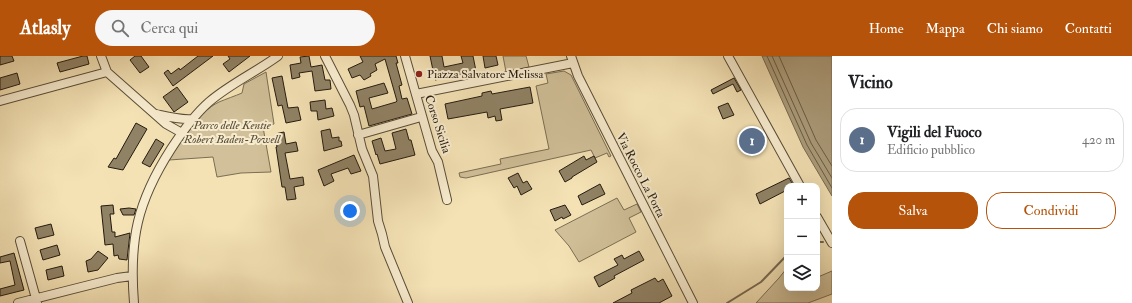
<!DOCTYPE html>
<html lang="it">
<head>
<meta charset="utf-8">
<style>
	:root { --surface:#fff; --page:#f6f6f6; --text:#202124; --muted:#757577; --line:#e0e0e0; --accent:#b45309 }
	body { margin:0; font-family:"IM FELL Double Pica",serif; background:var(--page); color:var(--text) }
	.controls { position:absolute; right:12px; bottom:12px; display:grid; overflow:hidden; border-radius:8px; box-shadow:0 4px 16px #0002 }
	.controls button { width:36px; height:36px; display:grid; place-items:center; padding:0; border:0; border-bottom:1px solid var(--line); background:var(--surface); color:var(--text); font:20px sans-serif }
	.you { position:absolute; left:350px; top:155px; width:14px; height:14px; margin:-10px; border:3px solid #fff; border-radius:50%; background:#1a73e8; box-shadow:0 0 0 6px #1a73e833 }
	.badge { display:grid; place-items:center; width:26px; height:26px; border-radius:50%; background:var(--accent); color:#fff; font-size:13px; font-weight:700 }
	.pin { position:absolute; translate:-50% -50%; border:2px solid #fff; box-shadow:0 1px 4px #0006 }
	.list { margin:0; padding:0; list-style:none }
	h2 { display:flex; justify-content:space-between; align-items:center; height:52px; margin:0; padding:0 16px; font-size:17px }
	h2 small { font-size:13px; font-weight:400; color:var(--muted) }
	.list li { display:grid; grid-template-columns:26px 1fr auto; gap:12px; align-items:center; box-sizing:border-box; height:64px; margin:0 8px 8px; padding:0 8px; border:1px solid var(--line); border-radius:16px }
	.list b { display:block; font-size:15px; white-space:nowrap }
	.list p { margin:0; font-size:13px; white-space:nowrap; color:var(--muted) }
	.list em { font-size:13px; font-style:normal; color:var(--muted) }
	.actions { display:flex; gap:8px; padding:12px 16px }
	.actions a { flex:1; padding:9px 0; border:1px solid var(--accent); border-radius:16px; text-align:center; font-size:14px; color:var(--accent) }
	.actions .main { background:var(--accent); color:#fff }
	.icon { flex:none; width:22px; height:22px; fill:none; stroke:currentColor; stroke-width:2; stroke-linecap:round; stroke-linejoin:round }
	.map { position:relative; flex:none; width:832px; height:247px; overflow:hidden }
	header { display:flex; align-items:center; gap:24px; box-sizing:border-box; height:56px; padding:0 20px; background:var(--accent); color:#fff }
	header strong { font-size:19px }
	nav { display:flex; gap:22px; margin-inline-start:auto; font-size:14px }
	.search { width:280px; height:36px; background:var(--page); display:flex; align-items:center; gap:10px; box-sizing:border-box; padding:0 14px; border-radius:22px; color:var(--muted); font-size:15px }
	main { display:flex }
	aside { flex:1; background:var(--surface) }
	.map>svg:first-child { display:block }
	.green { fill:#d1c099; stroke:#7a6e54 }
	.water { fill:#ad9e7d; stroke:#766a51 }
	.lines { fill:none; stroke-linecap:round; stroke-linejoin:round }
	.shore { stroke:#685c46; stroke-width:1 }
	.stream { stroke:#766a51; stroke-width:2 }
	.building { fill:#908265; stroke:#241b0f }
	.minor-casing { stroke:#584d38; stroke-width:10 }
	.minor { stroke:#f8eccf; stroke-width:8 }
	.poi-dot { fill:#8f2418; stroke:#f8eccf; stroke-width:1.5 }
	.labels { text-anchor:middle; stroke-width:4; stroke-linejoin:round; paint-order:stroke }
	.poi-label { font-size:12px; fill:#241b0f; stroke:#f8eccf; text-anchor:start }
	.street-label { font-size:12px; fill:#241b0f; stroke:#f8eccf }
	.park-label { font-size:12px; font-style:italic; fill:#584d38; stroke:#f8eccf }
</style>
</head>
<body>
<header>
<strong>Atlasly</strong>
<div class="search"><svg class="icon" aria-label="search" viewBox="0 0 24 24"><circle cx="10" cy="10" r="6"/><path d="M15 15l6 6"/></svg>Cerca qui</div>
<nav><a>Home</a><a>Mappa</a><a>Chi siamo</a><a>Contatti</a></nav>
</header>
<main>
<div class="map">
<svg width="832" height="247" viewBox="0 0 832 247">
	<rect width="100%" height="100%" fill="#f4e2b5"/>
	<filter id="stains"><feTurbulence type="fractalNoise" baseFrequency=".005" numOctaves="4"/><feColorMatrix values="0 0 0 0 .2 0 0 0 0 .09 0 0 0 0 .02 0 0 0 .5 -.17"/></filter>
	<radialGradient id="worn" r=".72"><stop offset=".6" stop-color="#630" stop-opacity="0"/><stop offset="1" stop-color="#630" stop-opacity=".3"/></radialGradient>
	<path class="green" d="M503,0h23l3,11 -23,5z
		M564,15l7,4 40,81 -2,1 -2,-4 -12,5 -4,-8 -125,28 -6,-1 -1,-4 42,-9 -1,-5 49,-10 -13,-63 12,-3 -2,-9z
		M266,16l8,52 -11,3 8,45 -30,1 -24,4 -4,-20 -44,3c12,-19 29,-48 50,-58 7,-3 16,-6 23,-9l2,-9z
		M617,142l7,12 13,-6 4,8 -12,6 7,14 -57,30 -10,-16 -14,-16z
		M787,212v20h30v-12l1,1 14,-6v23l-24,9h-52l23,-25z"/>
	<path class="water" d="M762,0h70v140l-29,-49z"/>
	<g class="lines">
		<path class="shore" d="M767,0l40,89 25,43
			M772,0l39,87 21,35
			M779,0l37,84 16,26"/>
		<path class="stream" d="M817,186h6
			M727,247l34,-21 26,-27"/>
	</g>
	<path class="building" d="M0,0h12l2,5 -14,4z
		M83,0h4l2,8 -29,8 -3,-9z
		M135,0h6l8,11 -9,6 -10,-13z
		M198,0h15l-40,30 -9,-13 4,-3 3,4 8,-6 1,2z
		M228,0h22l-21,16 -6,-8 7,-5z
		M309,0l2,11 11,-2 3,15h5l1,9 -16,2 -3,-20 -13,2 1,4 -8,2 -2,-14 11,-2 -1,-6z
		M360,0h36l2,7h-2l6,22 -3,1 3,13 5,-1 5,16 -43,12 -5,-20 -4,1 -4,-16 28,-8 4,10 -19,5 3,11 24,-7 1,-1 -12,-42 -10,5 2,6 -7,4 1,2 -7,4 -4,-5 -8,3 -4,-9 15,-7z
		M430,0h12l2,11 19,-4 -2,-7h12l3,15 -41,9z
		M483,0h13l2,9 -13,3z
		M17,17l3,11 -20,6v-12z
		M282,20l6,32 10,-1 3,13 -15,3 -4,-18 -4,1 -6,-28z
		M734,22l7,12 -4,2 -4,-8 -20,10 -2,-4z
		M177,31l11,15 -14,10 -11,-15z
		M530,31l3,16 -33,6 2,11 -6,1 -1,-5 -7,2 -1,-6 -39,7 -3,-15 37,-8v-3l9,-2 1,3z
		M325,44l1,9 6,-1 2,8 -16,4 -1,-9h-6l-1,-9z
		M728,47l6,12 -11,4 -5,-12z
		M136,67l11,6 -24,41 -15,-3 6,-9 2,1z
		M330,73l2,9 7,-1v4h2l1,5 -18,5 -3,-20z
		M406,73l3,11h2l4,15 -35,9 -3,-10 -1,1 -4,-14 9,-3 4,13 11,-2 -4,-16z
		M284,76l2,12 10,-2 2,9 -13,2 5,26 13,-2 1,8 -10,2 2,12 -9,1 -2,-13h-3l-6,-40h1l-2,-13z
		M156,83l8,5 -14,23 -8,-4z
		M354,99l7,16 -10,3 -3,-6 -17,6 3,7 -10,5 -6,-16z
		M584,100l2,4 8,-4 3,6 -25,15v1l-7,4 -6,-11z
		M518,117l5,10 4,-2 5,8 -11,6 -4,-9 -3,2 -6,-10z
		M789,122l5,8h-7v4l-27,14 -4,-10z
		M600,128l5,10 -23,11 -4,-9z
		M113,149l1,9h-4l2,18h3v5l15,-4 -3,27 -8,-1 -1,-4 -4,1 -1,-12 -8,1 -4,-39z
		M565,149l6,10 -8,4 -1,-2 -7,4 -5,-11z
		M129,152l7,1 -2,6h-11l-3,-6z
		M51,168l3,11 -16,4 -3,-11z
		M57,189l3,10 -17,5 -3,-10z
		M98,195l10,7 -10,12 -10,2 -2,-11 5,-2z
		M639,195l5,9 -30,16 1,2 -16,9 -5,-10 24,-12 -4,-6 8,-4 2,4z
		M14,197l10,37 -24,6v-7l15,-4 -5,-24 -10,2v-6z
		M62,210l2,10 -16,4 -2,-10z
		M655,222l3,4 5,-3 9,17 -13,7h-46l19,-10 -1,-3z"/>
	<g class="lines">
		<g class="minor-casing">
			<path id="minor" d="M101,0l6,16 59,52 16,9
				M325,0l25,49 4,10 8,34 11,27 5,45 4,13 3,13 23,56
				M405,0l27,95 6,11 9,38
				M571,0l7,20 115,227
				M728,0l72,130
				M416,38l157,-31
				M0,45l107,-29
				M156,58c13,3 24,6 36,5
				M358,79l63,-18
				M817,161l15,26
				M20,185l17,61
				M18,247l99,-25 15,-2
				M134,247c-5,-63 3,-101 37,-154 11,-17 22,-33 38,-47 21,-18 47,-30 69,-46"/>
		</g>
		<use href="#minor" class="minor"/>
	</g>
	<circle class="poi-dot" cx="419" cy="18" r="4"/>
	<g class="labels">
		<g class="poi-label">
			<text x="427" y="22">Piazza Salvatore Melissa</text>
		</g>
		<g class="street-label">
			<text transform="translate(438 68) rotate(72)" y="4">Corso Sicilia</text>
			<text transform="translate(641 119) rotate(63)" y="4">Via Rocco La Porta</text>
		</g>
		<g class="park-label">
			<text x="232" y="73">Parco delle Kentie<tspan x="232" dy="14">Robert Baden-Powell</tspan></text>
		</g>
	</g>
	<rect width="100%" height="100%" filter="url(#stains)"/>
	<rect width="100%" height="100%" fill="url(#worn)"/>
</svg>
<div class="controls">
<button>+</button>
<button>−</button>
<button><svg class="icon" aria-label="layers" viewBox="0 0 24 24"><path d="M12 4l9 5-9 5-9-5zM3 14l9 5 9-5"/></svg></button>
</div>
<div class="you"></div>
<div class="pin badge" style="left:752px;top:85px;background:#5c6f8a">1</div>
</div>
<aside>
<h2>Vicino<small></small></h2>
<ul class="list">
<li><span class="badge" style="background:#5c6f8a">1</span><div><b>Vigili del Fuoco</b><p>Edificio pubblico</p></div><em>420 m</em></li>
</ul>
<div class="actions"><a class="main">Salva</a><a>Condividi</a></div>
</aside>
</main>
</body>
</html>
